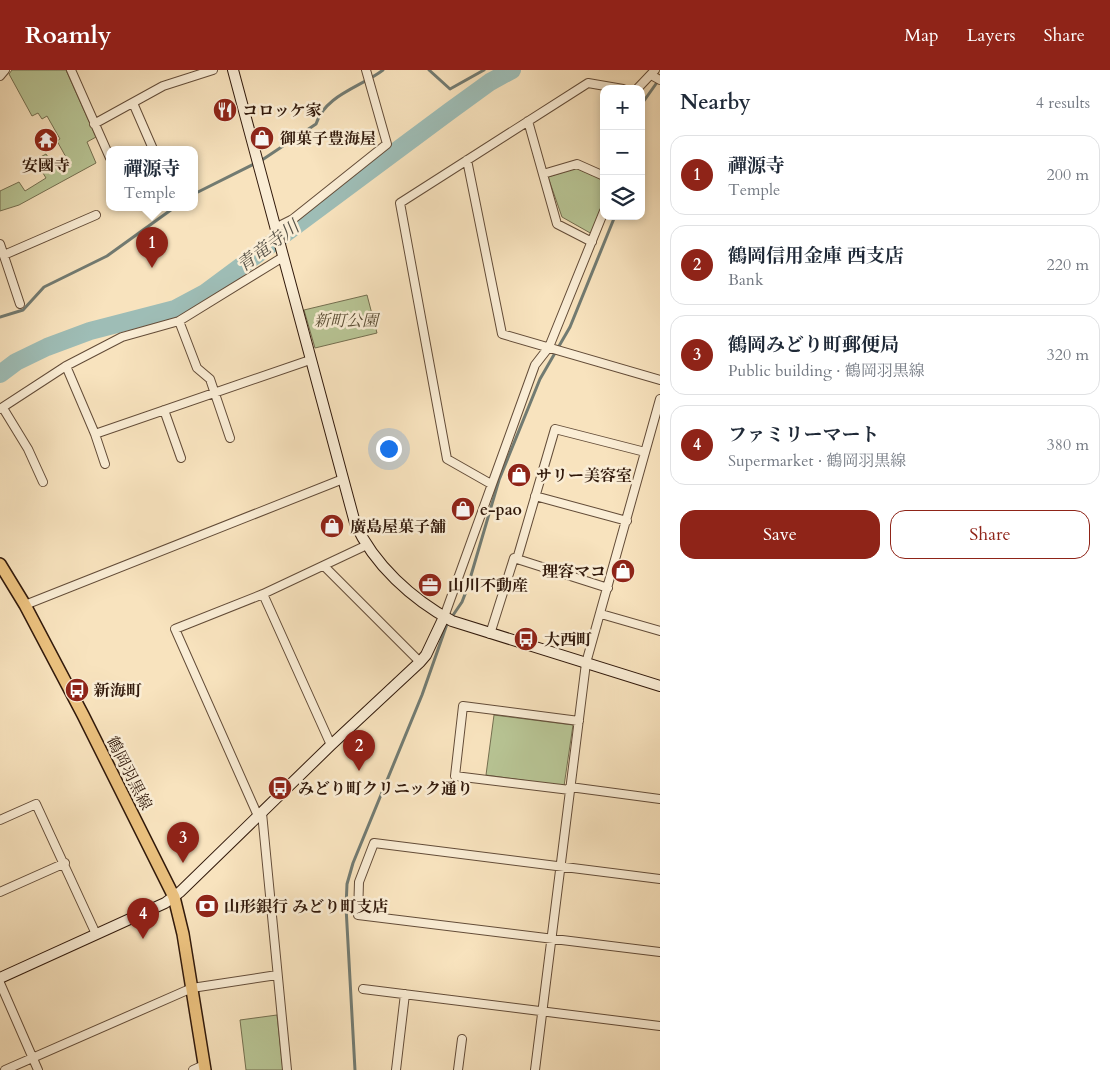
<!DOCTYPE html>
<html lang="en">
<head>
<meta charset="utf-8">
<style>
	:root { --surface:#fff; --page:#f2f2f3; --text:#1f2937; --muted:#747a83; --line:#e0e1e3; --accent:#8f2418 }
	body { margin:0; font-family:Cardo,"Noto Serif JP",serif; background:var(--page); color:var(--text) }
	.controls { position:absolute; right:15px; top:15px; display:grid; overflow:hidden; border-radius:10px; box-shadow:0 2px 8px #0003 }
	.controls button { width:45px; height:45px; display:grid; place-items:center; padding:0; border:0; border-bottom:1px solid var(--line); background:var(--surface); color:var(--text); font:25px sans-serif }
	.you { position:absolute; left:388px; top:378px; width:18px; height:18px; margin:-12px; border:4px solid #fff; border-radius:50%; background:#1a73e8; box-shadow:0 0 0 8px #1a73e833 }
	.badge { display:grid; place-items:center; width:32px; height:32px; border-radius:50%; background:var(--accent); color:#fff; font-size:16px; font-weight:700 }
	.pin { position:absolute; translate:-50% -41px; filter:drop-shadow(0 1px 2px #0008) }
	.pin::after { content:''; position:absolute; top:26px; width:18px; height:15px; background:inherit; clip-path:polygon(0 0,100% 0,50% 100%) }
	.popup { position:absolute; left:106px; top:76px; width:92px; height:65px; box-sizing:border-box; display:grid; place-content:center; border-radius:10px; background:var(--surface); filter:drop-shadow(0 1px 4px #0005); font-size:16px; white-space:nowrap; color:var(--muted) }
	.popup b { font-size:19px; color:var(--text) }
	.popup::after { content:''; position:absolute; left:50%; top:100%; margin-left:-10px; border:10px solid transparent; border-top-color:var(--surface) }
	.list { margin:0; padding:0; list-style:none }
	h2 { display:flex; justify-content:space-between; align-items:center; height:65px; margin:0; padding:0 20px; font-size:21px }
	h2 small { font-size:16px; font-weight:400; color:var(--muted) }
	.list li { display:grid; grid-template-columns:32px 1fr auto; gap:15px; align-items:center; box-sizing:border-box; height:80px; margin:0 10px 10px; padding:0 10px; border:1px solid var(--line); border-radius:15px }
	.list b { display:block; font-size:19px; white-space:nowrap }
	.list p { margin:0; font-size:16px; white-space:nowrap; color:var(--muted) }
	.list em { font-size:16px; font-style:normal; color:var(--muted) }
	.actions { display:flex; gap:10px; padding:15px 20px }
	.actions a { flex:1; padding:11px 0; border:1px solid var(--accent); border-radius:15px; text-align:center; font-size:18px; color:var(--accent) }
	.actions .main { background:var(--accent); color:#fff }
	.icon { flex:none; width:28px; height:28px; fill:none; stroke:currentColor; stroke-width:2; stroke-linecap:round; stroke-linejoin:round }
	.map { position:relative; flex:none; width:660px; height:1000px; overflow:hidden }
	header { display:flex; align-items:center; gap:30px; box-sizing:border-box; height:70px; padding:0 25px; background:var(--accent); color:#fff }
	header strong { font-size:24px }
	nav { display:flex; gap:28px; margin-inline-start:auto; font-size:18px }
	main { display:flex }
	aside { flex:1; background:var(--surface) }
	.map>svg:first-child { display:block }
	.green { fill:#b8c595; stroke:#746f50 }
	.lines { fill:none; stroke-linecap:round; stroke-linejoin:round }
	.stream { stroke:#727b72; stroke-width:3 }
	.river { stroke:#9ebdb6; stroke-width:18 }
	.street-casing { stroke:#634c38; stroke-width:10 }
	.secondary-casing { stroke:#31190b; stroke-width:12 }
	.primary-casing { stroke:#31190b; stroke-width:14 }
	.street { stroke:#faedd5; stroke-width:8 }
	.secondary { stroke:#faedd5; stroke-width:10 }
	.primary { stroke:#ecc27f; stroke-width:11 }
	.labels { text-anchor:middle; stroke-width:5; stroke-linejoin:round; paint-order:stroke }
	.poi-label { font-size:16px; font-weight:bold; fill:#31190b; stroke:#faedd5; text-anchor:start }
	.park-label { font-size:16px; font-style:italic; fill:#5a4d34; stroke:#faedd5 }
	.street-label { font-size:16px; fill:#31190b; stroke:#faedd5 }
	.water-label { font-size:18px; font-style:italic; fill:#575247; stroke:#faedd5 }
</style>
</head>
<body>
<header>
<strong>Roamly</strong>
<nav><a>Map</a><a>Layers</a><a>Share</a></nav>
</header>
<main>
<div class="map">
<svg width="660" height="1000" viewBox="0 0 660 1000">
	<rect width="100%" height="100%" fill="#f8e3be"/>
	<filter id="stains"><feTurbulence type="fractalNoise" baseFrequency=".004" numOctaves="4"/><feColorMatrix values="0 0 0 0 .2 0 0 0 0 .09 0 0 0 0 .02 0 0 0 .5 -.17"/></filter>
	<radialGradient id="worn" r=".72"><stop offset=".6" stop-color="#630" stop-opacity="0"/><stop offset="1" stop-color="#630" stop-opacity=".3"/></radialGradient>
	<path class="green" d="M12,0h54l30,67 -9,5 9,21 -77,42 -19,6v-20l19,-9 6,9 21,-13 -11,-18 11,-6 8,12 13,-7 -10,-18 3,-2 -13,-23 -5,3 -4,-6 -6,3 -23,-42z
		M576,98l28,12v23l-12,31 -30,-17 -14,-40z
		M367,225l10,38 -62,15 -11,-38z
		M494,645l79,10 -9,61 -78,-11z
		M277,945l6,55h-37l-6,-50z"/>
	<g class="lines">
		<path class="stream" d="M429,0l21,19 34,-19
			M641,35l17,-24
			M194,124l68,-34 54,-36c9,-29 45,-37 67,-54
			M0,247l23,-7 21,-23 63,-31 68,-49
			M355,1000l-9,-163 1,-23 6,-21 69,-168 25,-71 15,-22 5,-13 32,-109 41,-101 30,-52 45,-111"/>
		<path class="river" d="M0,304l16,-12 31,-15 43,-16 85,-22 30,-16 245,-182 40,-29 22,-12"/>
		<g class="street-casing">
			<path id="street" d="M71,0l39,88
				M651,5l9,5
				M0,6l5,-6
				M637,19l18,-19
				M133,33l20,46
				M528,51l29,103 35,18
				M94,54l69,-38 50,-16
				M467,90l35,174 158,46
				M543,104l34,-10 27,12
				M275,158l18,-9 94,-75 -21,-74
				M0,174l20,60
				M4,185l92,-40
				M179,251l18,47 13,11 20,59
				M66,296l29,68 215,-74
				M3,338l25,41 15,33
				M0,339l66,-43 56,-29 57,-16 104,-64
				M164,340l17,48
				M95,364l10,30
				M491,414l-44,-25 -47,-256 188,-120 35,6
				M535,426l92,25
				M517,489l91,29
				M324,496l96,96
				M263,524l68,151
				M25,535l318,-126
				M601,544l59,17
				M444,547l91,-252 14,-18 55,-136
				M490,564l24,-76 3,1 38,-130 90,23
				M570,717l90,12
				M570,720l-115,-14 8,-70 116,15
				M262,743l25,257
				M258,746l-83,-187 88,-35 104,-49
				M0,750l36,-16 60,130
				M660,809l-286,-36 -15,39 -1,33 302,37
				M0,822l65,-29
				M0,913l38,87
				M363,919l297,37
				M5,1000l187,-82 85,-13
				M193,1000l11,-5
				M396,1000l9,-76
				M458,1000l4,-31
				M535,1000l51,-407 74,-264"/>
		</g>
		<g class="secondary-casing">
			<path id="secondary" d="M233,0l122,453c19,42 57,76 97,98l208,65
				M0,908l165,-75 15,-11 151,-147 89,-83 6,-7 18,-38"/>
		</g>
		<g class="primary-casing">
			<path id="primary" d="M0,494l25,41 58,110 91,182 9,37 22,136"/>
		</g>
		<use href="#street" class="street"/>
		<use href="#secondary" class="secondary"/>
		<use href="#primary" class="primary"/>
	</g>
	<defs>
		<g id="restaurant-disc" transform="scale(1.25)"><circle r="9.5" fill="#8f2418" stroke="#faedd5"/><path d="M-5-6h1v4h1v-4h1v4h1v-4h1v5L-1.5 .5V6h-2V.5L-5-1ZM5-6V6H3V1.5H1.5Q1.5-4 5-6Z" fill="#fff"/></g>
		<g id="shop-disc" transform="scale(1.25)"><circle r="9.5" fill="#8f2418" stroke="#faedd5"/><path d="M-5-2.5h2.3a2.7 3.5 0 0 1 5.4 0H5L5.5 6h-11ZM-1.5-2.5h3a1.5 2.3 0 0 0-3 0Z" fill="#fff"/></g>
		<g id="temple-disc" transform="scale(1.25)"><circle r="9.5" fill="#8f2418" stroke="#faedd5"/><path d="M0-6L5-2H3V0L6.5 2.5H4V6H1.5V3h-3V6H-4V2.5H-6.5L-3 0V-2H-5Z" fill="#fff"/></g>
		<g id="office-disc" transform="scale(1.25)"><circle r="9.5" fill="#8f2418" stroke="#faedd5"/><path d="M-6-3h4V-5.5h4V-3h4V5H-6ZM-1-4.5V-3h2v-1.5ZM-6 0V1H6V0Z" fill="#fff"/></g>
		<g id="bus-disc" transform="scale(1.25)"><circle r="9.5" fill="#8f2418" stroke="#faedd5"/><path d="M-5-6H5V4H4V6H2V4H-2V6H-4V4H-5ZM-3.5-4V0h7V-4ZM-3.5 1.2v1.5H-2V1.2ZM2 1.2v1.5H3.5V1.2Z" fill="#fff"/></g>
		<g id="bank-disc" transform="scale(1.25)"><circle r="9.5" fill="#8f2418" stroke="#faedd5"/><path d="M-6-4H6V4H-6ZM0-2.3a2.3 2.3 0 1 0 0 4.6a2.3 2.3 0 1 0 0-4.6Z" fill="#fff"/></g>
	</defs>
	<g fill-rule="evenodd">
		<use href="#restaurant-disc" x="225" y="40"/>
		<use href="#shop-disc" x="262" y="68"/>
		<use href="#temple-disc" x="46" y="70"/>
		<use href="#shop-disc" x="519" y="405"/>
		<use href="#shop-disc" x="463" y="439"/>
		<use href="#shop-disc" x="332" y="456"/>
		<use href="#shop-disc" x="623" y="501"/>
		<use href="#office-disc" x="430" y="515"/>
		<use href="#bus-disc" x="526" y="569"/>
		<use href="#bus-disc" x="77" y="620"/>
		<use href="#bus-disc" x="280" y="718"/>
		<use href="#bank-disc" x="207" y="836"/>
	</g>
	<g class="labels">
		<g class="poi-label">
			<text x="242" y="46">コロッケ家</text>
			<text x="280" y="74">御菓子豊海屋</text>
			<text x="46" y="101" text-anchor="middle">安國寺</text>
			<text x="536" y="411">サリー美容室</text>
			<text x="480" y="445">e-pao</text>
			<text x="350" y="462">廣島屋菓子舗</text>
			<text x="606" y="507" text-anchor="end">理容マコ</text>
			<text x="448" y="521">山川不動産</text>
			<text x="544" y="575">大西町</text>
			<text x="94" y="626">新海町</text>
			<text x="298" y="724">みどり町クリニック通り</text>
			<text x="224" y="842">山形銀行 みどり町支店</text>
		</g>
		<g class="park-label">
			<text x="346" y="256">新町公園</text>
		</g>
		<g class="street-label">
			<text transform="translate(130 703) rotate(63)" y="6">鶴岡羽黒線</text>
		</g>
		<g class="water-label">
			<text transform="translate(268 176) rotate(-37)" y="6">青竜寺川</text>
		</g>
	</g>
	<rect width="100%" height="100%" filter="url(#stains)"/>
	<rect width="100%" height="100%" fill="url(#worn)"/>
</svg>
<div class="controls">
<button>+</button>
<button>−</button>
<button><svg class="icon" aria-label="layers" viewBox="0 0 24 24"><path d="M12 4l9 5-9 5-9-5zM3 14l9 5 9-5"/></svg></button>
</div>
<div class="you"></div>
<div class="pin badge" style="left:152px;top:198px">1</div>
<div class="popup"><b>禪源寺</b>Temple</div>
<div class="pin badge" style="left:359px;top:701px">2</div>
<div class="pin badge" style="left:183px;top:793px">3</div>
<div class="pin badge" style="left:143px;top:869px">4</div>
</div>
<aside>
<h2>Nearby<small>4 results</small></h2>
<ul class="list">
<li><span class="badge">1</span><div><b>禪源寺</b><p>Temple</p></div><em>200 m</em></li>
<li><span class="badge">2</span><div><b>鶴岡信用金庫 西支店</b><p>Bank</p></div><em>220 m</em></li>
<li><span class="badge">3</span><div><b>鶴岡みどり町郵便局</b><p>Public building · 鶴岡羽黒線</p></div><em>320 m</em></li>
<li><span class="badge">4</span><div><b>ファミリーマート</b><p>Supermarket · 鶴岡羽黒線</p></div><em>380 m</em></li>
</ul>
<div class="actions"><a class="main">Save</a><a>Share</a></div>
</aside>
</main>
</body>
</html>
